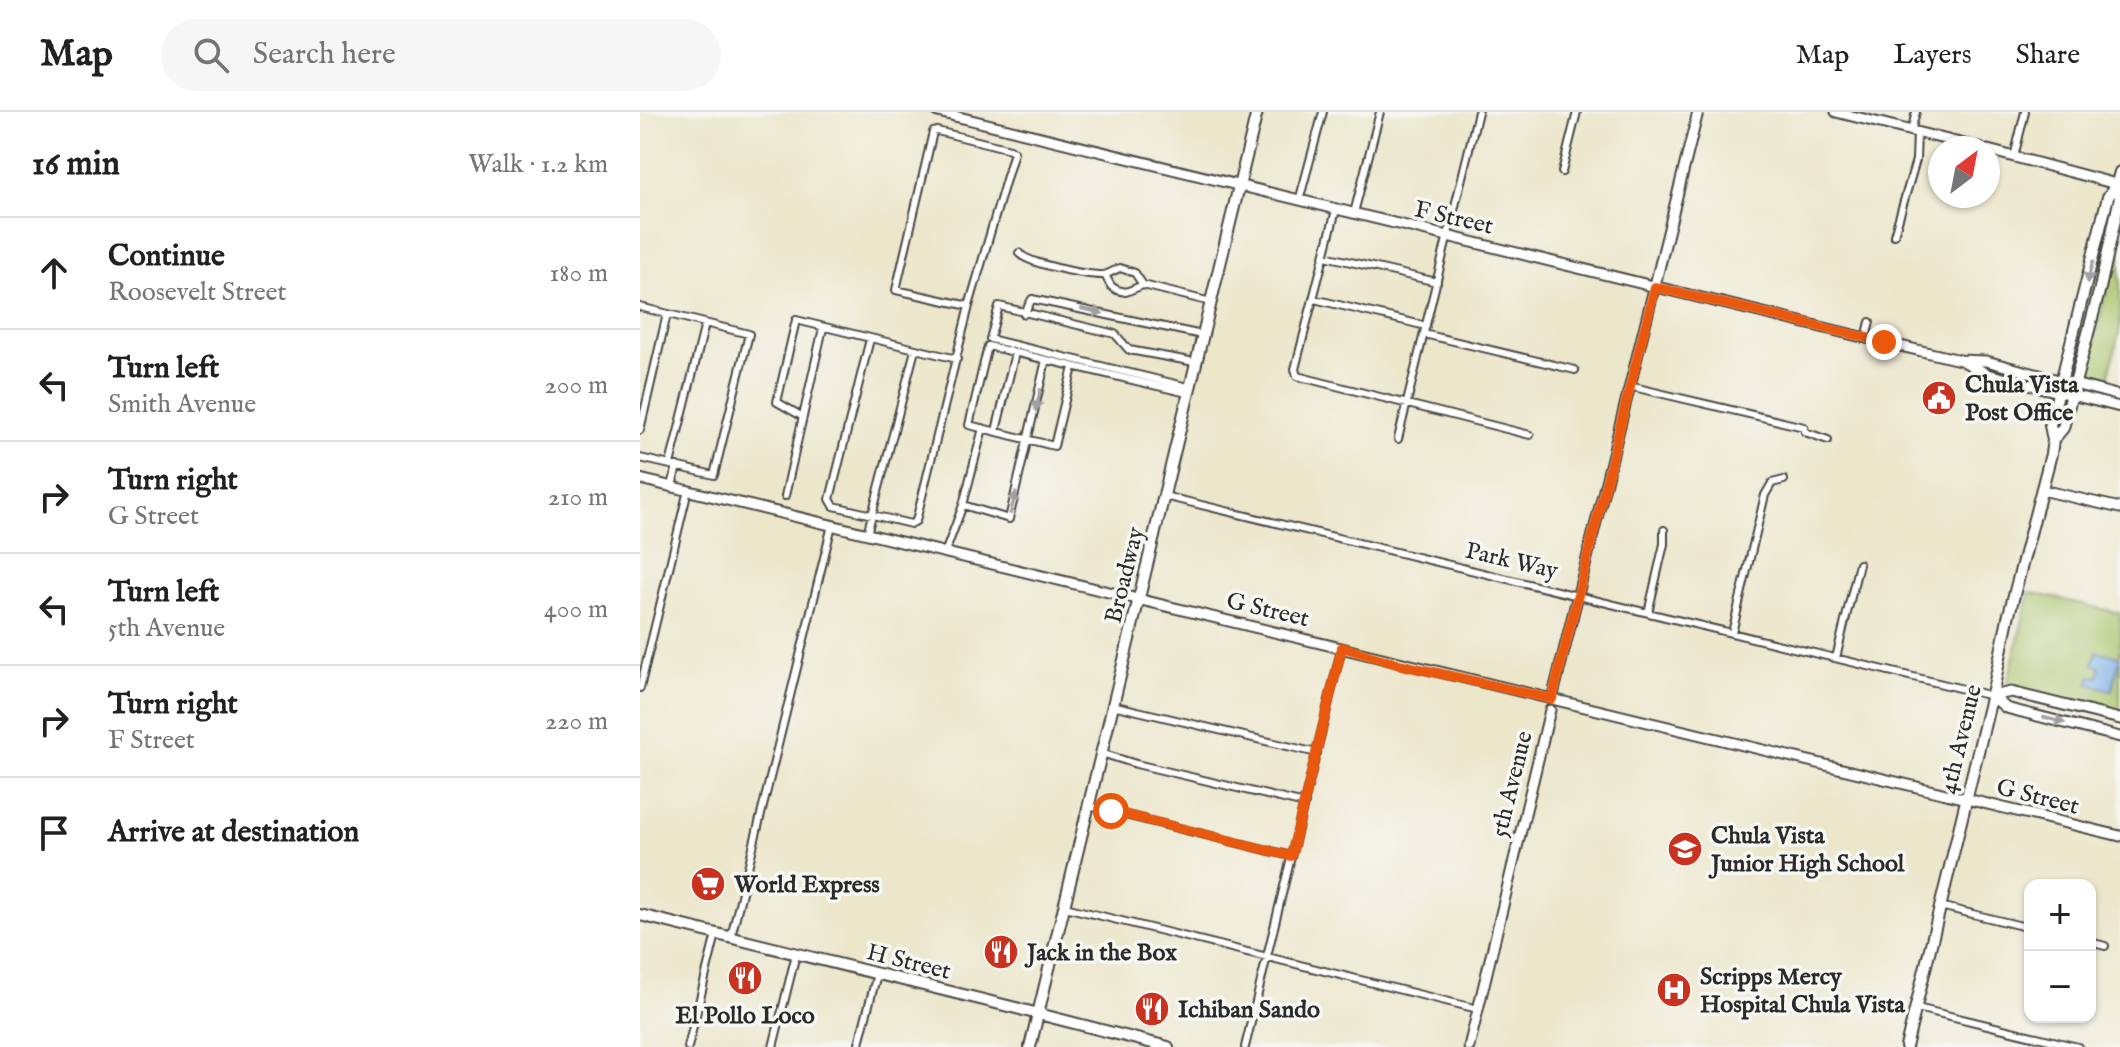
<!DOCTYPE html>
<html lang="en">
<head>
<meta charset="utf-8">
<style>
	:root { --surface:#fff; --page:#f6f6f6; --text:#202124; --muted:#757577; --line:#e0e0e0 }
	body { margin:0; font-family:"IM FELL English",serif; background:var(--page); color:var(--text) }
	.controls { position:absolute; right:24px; bottom:24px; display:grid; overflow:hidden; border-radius:16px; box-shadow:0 2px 6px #0004 }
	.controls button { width:72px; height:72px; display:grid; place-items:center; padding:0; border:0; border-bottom:2px solid var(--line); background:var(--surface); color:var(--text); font:40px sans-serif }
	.compass { position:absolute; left:1288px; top:24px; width:72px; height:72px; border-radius:50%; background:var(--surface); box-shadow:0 2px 6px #0004; rotate:32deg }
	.stop { position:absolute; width:24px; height:24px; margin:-18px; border:6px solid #ea580c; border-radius:50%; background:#fff }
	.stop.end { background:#ea580c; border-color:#fff; box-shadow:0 2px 8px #0008 }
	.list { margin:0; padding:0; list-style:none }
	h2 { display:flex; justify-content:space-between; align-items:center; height:104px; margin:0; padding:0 32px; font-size:34px }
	h2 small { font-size:26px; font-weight:400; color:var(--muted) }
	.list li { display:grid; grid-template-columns:52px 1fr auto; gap:24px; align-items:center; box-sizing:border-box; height:112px; padding:0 32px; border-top:2px solid var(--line) }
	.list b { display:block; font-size:30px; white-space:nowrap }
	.list p { margin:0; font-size:26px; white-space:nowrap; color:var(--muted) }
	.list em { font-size:26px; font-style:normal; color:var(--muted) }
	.icon { flex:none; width:44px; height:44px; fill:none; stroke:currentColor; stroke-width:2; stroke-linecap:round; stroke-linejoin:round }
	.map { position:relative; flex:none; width:1480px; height:935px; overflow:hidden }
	header { display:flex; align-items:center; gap:48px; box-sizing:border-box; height:112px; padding:0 40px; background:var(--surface); border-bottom:2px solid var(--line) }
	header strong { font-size:38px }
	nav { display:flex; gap:44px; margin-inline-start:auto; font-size:28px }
	.search { width:560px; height:72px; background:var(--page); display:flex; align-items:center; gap:20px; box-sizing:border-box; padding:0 28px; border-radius:44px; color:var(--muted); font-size:30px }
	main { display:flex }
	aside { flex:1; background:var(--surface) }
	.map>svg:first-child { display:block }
	.green { fill:#a8c369; stroke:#6a774a; stroke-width:2 }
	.water { fill:#7cafe9; stroke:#546d8a; stroke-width:2 }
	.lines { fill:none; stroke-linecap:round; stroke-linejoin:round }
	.street-casing { stroke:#484743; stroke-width:10 }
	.secondary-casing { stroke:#484743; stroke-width:13 }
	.primary-casing { stroke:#484743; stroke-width:14 }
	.street { stroke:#fff; stroke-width:6 }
	.secondary { stroke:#fff; stroke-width:9 }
	.primary { stroke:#fff; stroke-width:10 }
	.oneway { fill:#a0a0a0 }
	.route { stroke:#ea580c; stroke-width:10 }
	.labels { text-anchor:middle; stroke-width:7; stroke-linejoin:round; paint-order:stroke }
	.street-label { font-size:24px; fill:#2b2b2b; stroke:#f6f6f2 }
	.poi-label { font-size:24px; font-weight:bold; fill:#2b2b2b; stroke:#f6f6f2; text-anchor:start }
</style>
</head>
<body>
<header>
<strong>Map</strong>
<div class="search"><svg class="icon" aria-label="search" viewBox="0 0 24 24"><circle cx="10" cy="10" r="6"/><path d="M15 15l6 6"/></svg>Search here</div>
<nav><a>Map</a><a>Layers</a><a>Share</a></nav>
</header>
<main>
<aside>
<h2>16 min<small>Walk · 1.2 km</small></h2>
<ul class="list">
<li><svg class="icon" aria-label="ahead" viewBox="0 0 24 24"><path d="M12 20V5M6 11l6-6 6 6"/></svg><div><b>Continue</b><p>Roosevelt Street</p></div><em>180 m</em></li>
<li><svg class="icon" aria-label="left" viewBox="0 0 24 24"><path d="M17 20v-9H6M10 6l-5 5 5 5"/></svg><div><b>Turn left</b><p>Smith Avenue</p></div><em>200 m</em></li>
<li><svg class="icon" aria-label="right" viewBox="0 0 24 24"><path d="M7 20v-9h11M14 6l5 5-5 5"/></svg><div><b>Turn right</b><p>G Street</p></div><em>210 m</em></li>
<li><svg class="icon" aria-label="left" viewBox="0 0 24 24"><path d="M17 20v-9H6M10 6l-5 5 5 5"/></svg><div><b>Turn left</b><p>5th Avenue</p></div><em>400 m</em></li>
<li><svg class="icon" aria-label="right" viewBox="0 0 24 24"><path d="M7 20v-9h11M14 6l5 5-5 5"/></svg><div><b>Turn right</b><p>F Street</p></div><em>220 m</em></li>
<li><svg class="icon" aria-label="arrive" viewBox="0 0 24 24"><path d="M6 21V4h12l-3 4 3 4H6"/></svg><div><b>Arrive at destination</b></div></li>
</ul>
</aside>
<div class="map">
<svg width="1480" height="935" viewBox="0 0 1480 935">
	<rect width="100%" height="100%" fill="#f6f6f2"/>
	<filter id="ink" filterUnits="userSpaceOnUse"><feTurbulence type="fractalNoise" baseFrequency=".0125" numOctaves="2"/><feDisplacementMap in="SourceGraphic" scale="16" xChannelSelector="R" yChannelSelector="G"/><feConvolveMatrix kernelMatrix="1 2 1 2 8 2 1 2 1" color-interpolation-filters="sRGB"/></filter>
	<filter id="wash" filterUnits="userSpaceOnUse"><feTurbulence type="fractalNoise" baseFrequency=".006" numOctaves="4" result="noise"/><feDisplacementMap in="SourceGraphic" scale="32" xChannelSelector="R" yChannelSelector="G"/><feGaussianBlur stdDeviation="1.8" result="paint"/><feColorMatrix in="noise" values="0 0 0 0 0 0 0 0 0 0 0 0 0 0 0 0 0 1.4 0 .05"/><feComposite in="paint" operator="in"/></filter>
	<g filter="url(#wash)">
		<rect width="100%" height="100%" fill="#ece6cb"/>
		<path class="green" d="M1480,121v95l-12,52 -22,-6 1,-2z
			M1390,480l90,21v100l-114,-25z"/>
		<path class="water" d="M1457,539l23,6 -8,33 -24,-6 3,-8 7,1 2,-10 -7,-3z"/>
	</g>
	<g filter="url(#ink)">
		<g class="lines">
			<g class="street-casing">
				<path id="street" d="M1271,19l5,-19
					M1374,45l11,-45
					M922,60l15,-60
					M659,89l24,-89
					M696,98l-41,159 2,7 233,59
					M714,101l26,-101
					M1254,123l22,-75 1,-28
					M379,141c9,11 67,22 83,22 6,0 12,-5 18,-7l15,5 8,12
					M685,144l112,26
					M465,163l6,11 6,4 9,2 17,-7 68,17
					M674,187l112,27
					M0,195l109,27 -35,141 -74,-17
					M384,202l8,-15 170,36
					M784,222l151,36
					M1226,226l4,-16
					M230,227l-40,160 4,7 77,18 5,-3 53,-215 45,-154 -4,-3 -73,-18 -4,1 -37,158 73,16
					M433,255l-19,79 -85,-21 19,-79 199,47
					M989,274l175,41 1,5 23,8
					M548,275l-198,-48 9,-33 116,28 14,16 66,12
					M163,305l-26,-15 19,-82 161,39
					M0,318l27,-116
					M356,319l19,-78
					M758,327l80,-327
					M30,352l35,-140
					M32,374l5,-20
					M145,384l38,-168
					M524,384l828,200
					M323,393l46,14 37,-159
					M227,422l48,-184
					M305,441l18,-48 20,-77
					M1008,501l16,-69v-14
					M1092,521l33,-138 7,-12 12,-3
					M1196,546l23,-94
					M0,576l48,-198
					M472,593l205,48
					M461,641l35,11 169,40
					M449,694l202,50
					M1300,794l90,22
					M425,795l413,102
					M91,825l101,-412
					M1450,830l15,4
					M1277,896l161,39
					M48,935l28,-113
					M133,935l23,-93
					M218,935l19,-73
					M605,935l97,-400"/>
			</g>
			<g class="secondary-casing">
				<path id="secondary" d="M298,0l928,226 94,22 26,1 134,35
					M1196,0l144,36
					M1348,38l132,35
					M1323,249l24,13 133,33
					M0,367l1480,357
					M1402,378l78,18
					M1352,584l14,12 114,29
					M1352,584l19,-4 109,27
					M912,587l146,-587
					M829,935l81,-337"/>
			</g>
			<g class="primary-casing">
				<path id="primary" d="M1413,328l10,-12 37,-140 20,-91 -3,-14
					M0,803l380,94
					M383,898l145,37
					M390,935l227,-935
					M1266,935l88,-361 14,-68 43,-164 2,-14 -3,-15 58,-228 9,-14 3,-11"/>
			</g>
			<use href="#street" class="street"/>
			<use href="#secondary" class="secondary"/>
			<use href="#primary" class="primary"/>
		</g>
		<defs><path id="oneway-solid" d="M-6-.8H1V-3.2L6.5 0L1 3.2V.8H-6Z" transform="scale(2)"/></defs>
		<g class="oneway">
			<use href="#oneway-solid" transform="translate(1450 160) rotate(105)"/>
			<use href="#oneway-solid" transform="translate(452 199) rotate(12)"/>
			<use href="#oneway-solid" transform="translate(398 288) rotate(102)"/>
			<use href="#oneway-solid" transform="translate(373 391) rotate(-76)"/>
			<use href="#oneway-solid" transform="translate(1414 608) rotate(14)"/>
		</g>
	</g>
	<g class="lines" filter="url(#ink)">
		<path class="route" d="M471,699l180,45 51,-209 52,16 158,36 103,-412 229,55"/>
	</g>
	<defs>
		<g id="civic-disc" transform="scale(1.8)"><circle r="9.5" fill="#c8321e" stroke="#f6f6f2"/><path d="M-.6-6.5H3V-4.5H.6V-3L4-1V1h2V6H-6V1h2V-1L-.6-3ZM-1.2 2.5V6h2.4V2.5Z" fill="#fff"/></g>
		<g id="school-disc" transform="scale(1.8)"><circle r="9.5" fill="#c8321e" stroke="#f6f6f2"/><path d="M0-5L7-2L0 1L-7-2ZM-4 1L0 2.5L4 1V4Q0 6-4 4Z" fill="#fff"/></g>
		<g id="supermarket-disc" transform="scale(1.8)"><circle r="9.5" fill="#c8321e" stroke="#f6f6f2"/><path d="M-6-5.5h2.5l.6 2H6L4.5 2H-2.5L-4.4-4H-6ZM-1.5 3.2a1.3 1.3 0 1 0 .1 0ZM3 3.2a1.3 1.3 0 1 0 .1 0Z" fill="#fff"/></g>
		<g id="restaurant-disc" transform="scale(1.8)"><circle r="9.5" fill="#c8321e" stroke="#f6f6f2"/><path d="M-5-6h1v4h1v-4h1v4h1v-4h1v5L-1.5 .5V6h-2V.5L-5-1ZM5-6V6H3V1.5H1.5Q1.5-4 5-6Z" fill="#fff"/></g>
		<g id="hospital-disc" transform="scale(1.8)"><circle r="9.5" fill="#c8321e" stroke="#f6f6f2"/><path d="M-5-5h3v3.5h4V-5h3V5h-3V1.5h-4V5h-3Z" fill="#fff"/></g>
	</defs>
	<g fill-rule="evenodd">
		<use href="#civic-disc" x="1299" y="286"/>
		<use href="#school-disc" x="1045" y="737"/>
		<use href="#supermarket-disc" x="68" y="772"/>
		<use href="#restaurant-disc" x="361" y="840"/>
		<use href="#restaurant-disc" x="105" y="866"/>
		<use href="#hospital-disc" x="1034" y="878"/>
		<use href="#restaurant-disc" x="512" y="897"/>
	</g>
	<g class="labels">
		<g class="street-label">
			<text transform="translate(814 105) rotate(13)" y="8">F Street</text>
			<text transform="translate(872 448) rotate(13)" y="8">Park Way</text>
			<text transform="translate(484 463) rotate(-76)" y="8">Broadway</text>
			<text transform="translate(628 497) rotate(13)" y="8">G Street</text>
			<text transform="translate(1320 627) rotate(-76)" y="8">4th Avenue</text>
			<text transform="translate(871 672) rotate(-76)" y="8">5th Avenue</text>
			<text transform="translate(1398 684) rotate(14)" y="8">G Street</text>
			<text transform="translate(269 849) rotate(14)" y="8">H Street</text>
		</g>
		<g class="poi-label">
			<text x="1325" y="280">Chula Vista<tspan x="1325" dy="28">Post Office</tspan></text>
			<text x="1071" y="731">Chula Vista<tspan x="1071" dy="28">Junior High School</tspan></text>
			<text x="94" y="780">World Express</text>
			<text x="387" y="848">Jack in the Box</text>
			<text x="1060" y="872">Scripps Mercy<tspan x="1060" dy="28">Hospital Chula Vista</tspan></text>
			<text x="538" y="905">Ichiban Sando</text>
			<text x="105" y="911" text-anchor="middle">El Pollo Loco</text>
		</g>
	</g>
</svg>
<div class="controls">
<button>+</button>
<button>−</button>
</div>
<svg class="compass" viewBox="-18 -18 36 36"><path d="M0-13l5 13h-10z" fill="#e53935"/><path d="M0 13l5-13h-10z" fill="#757577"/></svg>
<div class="stop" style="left:471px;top:699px"></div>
<div class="stop end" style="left:1244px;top:230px"></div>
</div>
</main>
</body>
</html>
